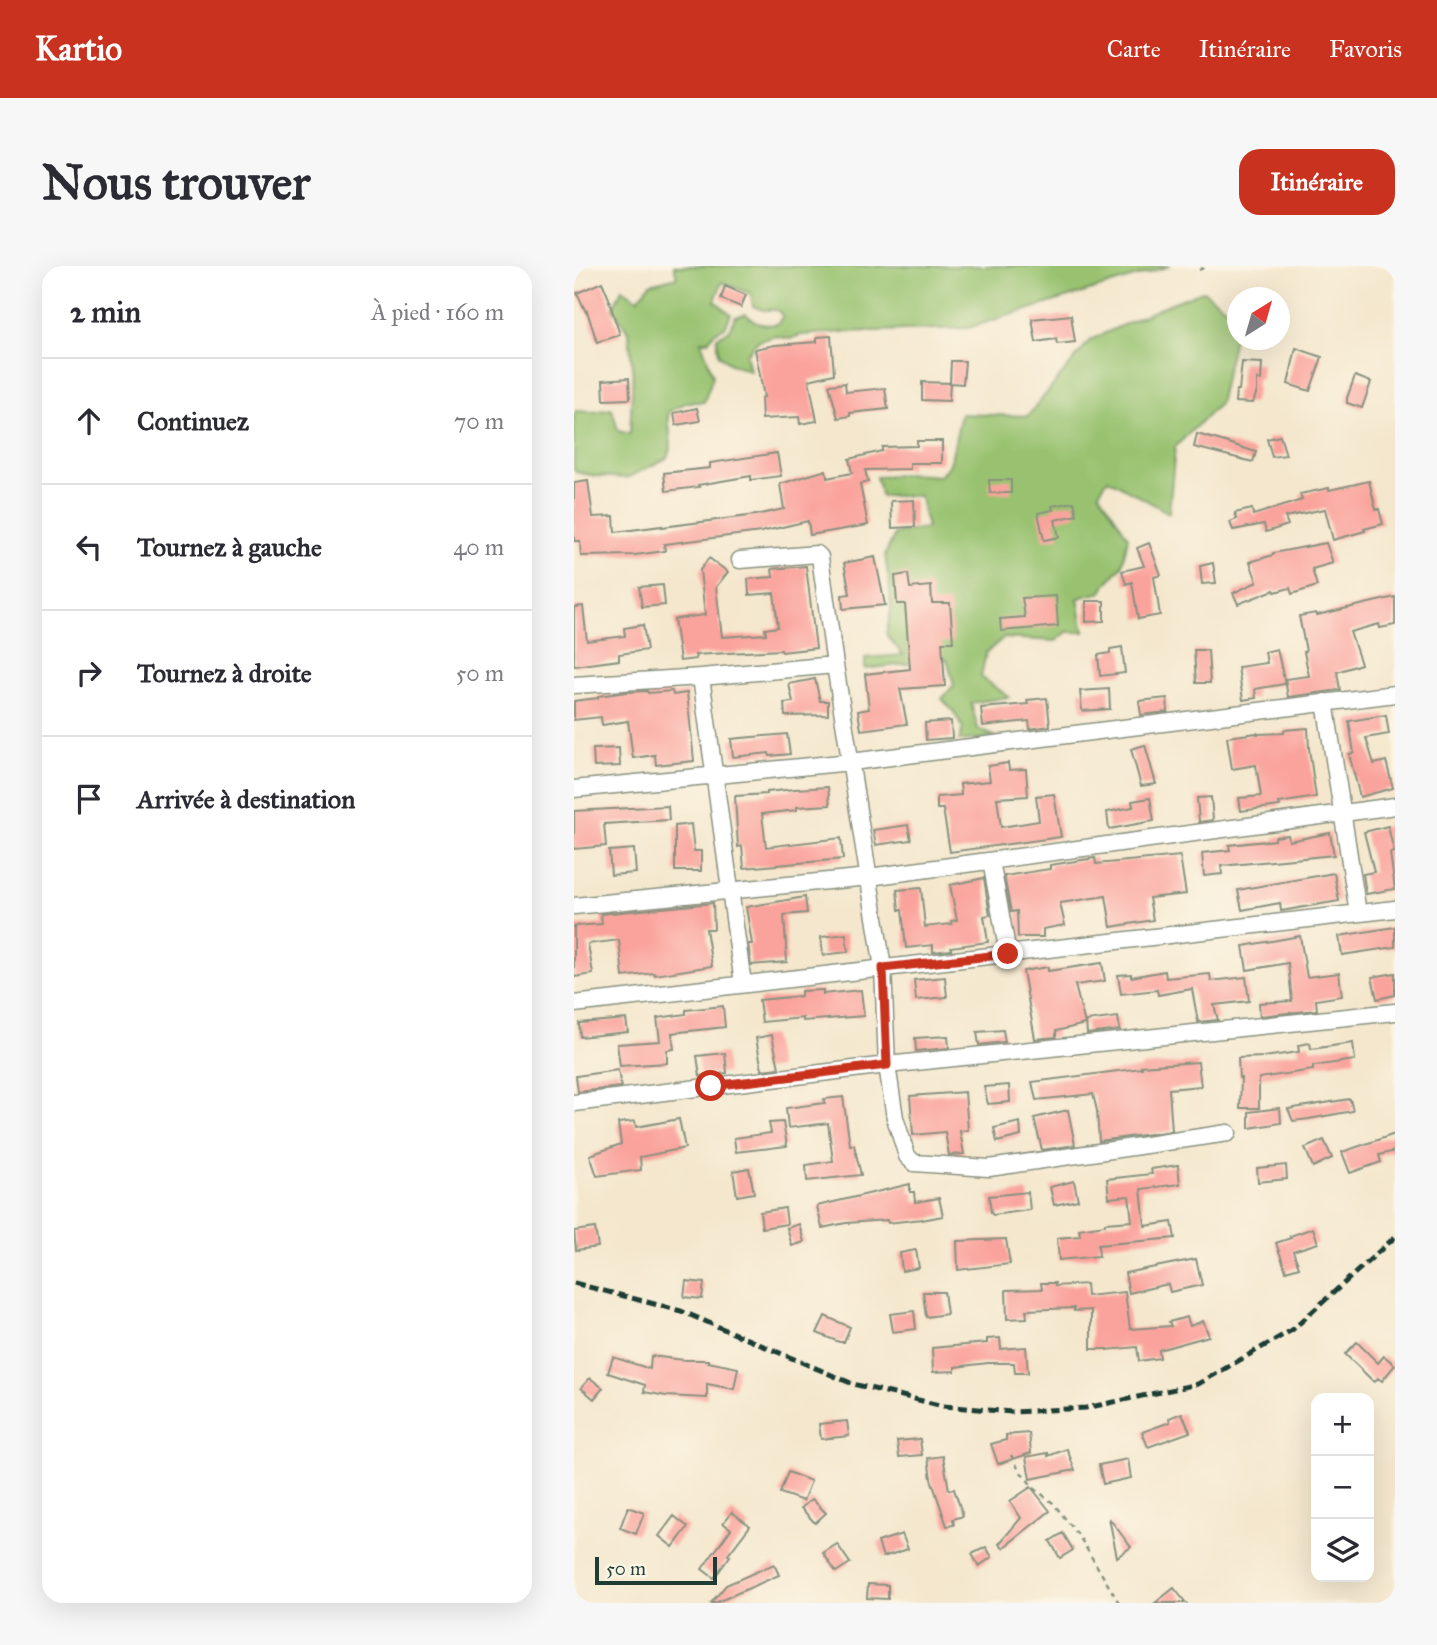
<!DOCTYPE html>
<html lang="fr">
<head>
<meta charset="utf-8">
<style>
	:root { --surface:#fff; --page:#f7f7f7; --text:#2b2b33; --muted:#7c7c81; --line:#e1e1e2; --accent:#c8321e }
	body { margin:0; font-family:"IM FELL Great Primer",serif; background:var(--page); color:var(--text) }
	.controls { position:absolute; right:21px; bottom:21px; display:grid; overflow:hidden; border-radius:14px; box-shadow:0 7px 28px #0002 }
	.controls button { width:63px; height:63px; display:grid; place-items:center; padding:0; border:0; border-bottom:2px solid var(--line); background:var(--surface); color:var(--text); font:35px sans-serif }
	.compass { position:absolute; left:653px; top:21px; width:63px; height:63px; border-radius:50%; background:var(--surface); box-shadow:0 7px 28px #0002; rotate:37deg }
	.scale { position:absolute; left:21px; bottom:18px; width:122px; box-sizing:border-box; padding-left:7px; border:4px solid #1f3d34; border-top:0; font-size:19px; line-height:24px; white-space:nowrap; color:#1f3d34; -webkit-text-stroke:5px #fcf5e5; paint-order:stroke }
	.stop { position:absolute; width:21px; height:21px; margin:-16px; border:5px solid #c8321e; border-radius:50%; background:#fff }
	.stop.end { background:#c8321e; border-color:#fff; box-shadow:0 2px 7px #0008 }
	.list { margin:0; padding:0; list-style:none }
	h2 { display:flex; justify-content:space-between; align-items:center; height:91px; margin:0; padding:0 28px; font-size:30px }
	h2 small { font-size:23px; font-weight:400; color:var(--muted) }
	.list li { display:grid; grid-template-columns:46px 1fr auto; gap:21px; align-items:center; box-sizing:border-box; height:126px; padding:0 28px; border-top:2px solid var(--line) }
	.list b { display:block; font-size:26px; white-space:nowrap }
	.list em { font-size:23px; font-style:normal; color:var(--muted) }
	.icon { flex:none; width:38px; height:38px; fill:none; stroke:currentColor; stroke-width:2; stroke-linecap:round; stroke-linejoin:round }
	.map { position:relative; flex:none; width:821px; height:1337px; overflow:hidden; border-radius:21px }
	header { display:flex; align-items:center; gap:42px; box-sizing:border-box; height:98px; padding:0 35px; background:var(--accent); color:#fff }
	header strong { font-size:33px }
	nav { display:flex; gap:38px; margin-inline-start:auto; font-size:24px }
	.intro { display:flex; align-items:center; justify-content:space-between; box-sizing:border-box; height:168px; padding:0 42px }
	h1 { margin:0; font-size:49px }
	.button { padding:18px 32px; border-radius:21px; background:var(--accent); color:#fff; font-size:24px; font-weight:700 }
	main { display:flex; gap:42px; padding:0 42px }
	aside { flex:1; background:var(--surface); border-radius:21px; box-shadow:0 7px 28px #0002 }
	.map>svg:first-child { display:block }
	.green { fill:#98c26f; stroke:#5c8052; stroke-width:2 }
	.building { fill:#faa39c }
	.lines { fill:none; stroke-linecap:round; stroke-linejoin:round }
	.minor-casing { stroke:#8a9280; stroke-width:19 }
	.path { stroke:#8a9280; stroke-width:2.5; stroke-dasharray:5 5; stroke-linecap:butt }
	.minor { stroke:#fff; stroke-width:16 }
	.rail { stroke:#1f3d34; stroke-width:5; stroke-dasharray:10 5; stroke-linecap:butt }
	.route { stroke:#c8321e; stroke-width:9 }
</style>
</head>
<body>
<header>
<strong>Kartio</strong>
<nav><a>Carte</a><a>Itinéraire</a><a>Favoris</a></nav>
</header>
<div class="intro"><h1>Nous trouver</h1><a class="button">Itinéraire</a></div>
<main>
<aside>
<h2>2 min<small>À pied · 160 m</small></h2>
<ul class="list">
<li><svg class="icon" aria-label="ahead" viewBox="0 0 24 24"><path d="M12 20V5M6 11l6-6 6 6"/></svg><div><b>Continuez</b></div><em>70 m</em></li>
<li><svg class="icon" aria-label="left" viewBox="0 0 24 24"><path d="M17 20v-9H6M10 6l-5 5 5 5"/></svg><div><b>Tournez à gauche</b></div><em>40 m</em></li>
<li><svg class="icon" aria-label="right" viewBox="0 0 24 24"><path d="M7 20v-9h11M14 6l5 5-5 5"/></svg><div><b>Tournez à droite</b></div><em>50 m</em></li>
<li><svg class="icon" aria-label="arrive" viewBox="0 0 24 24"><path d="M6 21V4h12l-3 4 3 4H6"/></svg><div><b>Arrivée à destination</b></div></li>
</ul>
</aside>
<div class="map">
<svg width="821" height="1337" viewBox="0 0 821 1337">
	<rect width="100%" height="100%" fill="#fcf5e5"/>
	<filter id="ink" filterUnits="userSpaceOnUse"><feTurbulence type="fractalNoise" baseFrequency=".0143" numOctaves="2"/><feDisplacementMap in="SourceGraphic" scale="14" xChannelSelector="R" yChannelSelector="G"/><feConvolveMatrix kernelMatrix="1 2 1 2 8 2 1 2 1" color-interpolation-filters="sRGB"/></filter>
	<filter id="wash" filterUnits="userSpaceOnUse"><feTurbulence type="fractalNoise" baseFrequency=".00686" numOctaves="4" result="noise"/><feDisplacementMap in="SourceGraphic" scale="28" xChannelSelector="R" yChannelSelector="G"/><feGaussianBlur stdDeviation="1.57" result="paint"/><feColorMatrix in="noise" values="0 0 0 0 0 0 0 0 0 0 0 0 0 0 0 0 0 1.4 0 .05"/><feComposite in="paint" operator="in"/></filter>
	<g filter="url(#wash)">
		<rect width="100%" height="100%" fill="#f4e7cd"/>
		<path class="green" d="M100,0h496l-202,62 -125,4 -42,3 -11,4 -15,-3 -17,5 -12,13 4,17 -20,-7 -11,-9 -2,-18 12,-6 6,-14 11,-3c10,10 17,12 31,10l6,-8 -6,-6h-14l-10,-4 -2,-12 -29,-12 -7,19 16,13 -6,13 -10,5 -7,9h-7l12,35 -9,26h-17l-19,11 3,33 -4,12 -40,20 -31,-2 -20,-4 -2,-3v-54l2,-4 17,1 19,-3 6,22 12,3 3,-58 -4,-43 -16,-25 9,-19 16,10 12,-15 27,-7z
			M629,25l34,25v9l-18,79 -44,43 -6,66 -61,-34 -9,13 29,45 -6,29 -15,17 -5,9 -24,6 6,34h-17l-11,9 -53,-3 -17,15 -5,24 28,20 -38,6 7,26 18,8 -37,4 4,-13 -10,-17 -11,-12 12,-14 -7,-26 -82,10v-11l38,-3 -17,-21 5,-23 -1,-24 -5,-32 10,-21 32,-6 -7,-32h-39l-5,-19 35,-3 29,2 10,-12 11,-50 67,2 62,-76 79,-36z"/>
		<g id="blocks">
			<path class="building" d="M28,16l8,19h-1l11,34 -23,7 -10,-31 -1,1 -9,-19z
				M151,20l21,9 -5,12 -20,-8z
				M497,49l4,27 -18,2 -1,-5 -20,3 -4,-23z
				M257,70l3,38 -25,6 8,41 -17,3 -1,-7 -37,2 -1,-21 3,-1 -9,-48 20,-4 42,-3v-5z
				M722,82l26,9 -12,34 -22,-7z
				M377,95h14l-2,23 -13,-1z
				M668,96l20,1 -1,17 -4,-1v12l-4,12 -18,-1 1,-12h3z
				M781,110l16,6 -9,26 -15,-5v-5z
				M55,112l1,21 -26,1 -1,-20z
				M348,116l28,1 -1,18 -27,-1z
				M271,117l1,9 39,-4 3,21 -38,4v3l-12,2 -9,-33z
				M123,142l3,13 -24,4 -2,-12z
				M623,168l28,8 31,10 -3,10 -59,-15z
				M706,170l6,19 -14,2 -5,-18z
				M343,175h25v22h-32v6l-45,1 3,12 -8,2 8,41 -58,10 -2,-14 -47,11 -97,12 1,7 -30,4 -54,1 -1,-15h-6v-58l14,-2 5,36 21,-1 1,16 47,-6v1l94,-12 28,-6 -4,-25 46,-14 1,8 25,-5 -3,-14 33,-8v-4l35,-1z
				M203,187l4,23 -30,4v-4l-53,9 1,2 -33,4 -2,-18 46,-5v-5z
				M415,214h22v13h-21z
				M795,215l7,29 3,-1 4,15 -19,5 1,2 -32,9 -8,-31 -40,8 3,8 -22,7 -2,-8 -31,6 -3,-8 7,-3 -2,-6 17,-4 1,6 49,-15 -2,-6 29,-6v2z
				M340,234l1,27 -23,1 -1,-27z
				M500,236l3,13 -22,5 4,17 -15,3 -6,-27 15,-3 -1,-4z
				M575,277l12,32 -7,2 6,38 -22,4 -6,-37 -6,2 -4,-13 22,-5 -7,-18z
				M752,277l7,20 -21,6 5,17 -25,8 -2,-6 -15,4 -1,-2 -36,14 -5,-11 24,-11 -7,-20 23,-7v-2z
				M301,291l10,48 -42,4 -1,-14 8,-1 -6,-31z
				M135,292l19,14 -12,15 6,50 44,-3 -1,-5 13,-2 -4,-34 -25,2 -1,-16 25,-2 -1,-8 34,-3 10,82 -34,4 -1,-2 -86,5 1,4 -16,2 -6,-42 31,-4 -5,-45z
				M639,297l3,20 -14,1 -2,-18z
				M334,308l2,14 21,-2 1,17h18l3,39h-11l3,44 -45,3 7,35 -46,6 -3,-19 11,-2 -4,-35 45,-5 -5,-65h-8l-2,-28z
				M89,319l2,20 -23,2 -3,-20z
				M482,330l2,30 -57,5 -1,-12 25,-2 -3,-19z
				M821,331v28l-15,3 -1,-4 -29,8 11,32 -24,8 3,18 -52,7 -3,-18 24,-3 -5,-24 2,-1 -7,-35 17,-3 1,2z
				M512,335h18v20l-18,1z
				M9,340l4,35 38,-5 -1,-8 19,-3 4,25 -28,4v6l-45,6v-59z
				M548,381l3,26 -25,3 -2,-21 12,-2v-4z
				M703,383l8,35 -30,5 1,9 -13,2 -5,-33 29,-4 -2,-11z
				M620,384h14l2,33h-14z
				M241,413l5,22h8v14l-43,1 -1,-13 9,-1 -4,-18z
				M535,423l1,20 -28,2 -2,-20z
				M73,425l1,2 24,-2 1,4 14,-2 7,68 -38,4 -1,-10 -22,3 -5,-37 -26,4 -1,-8 -27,3v-19l24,-3v-2l28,-4z
				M473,432l3,28 -20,3 -1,-8 -46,5 -2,-18 47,-4 -1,-4z
				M593,432l1,14 -27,3 -2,-14z
				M812,449l3,19 -23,4 8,26 12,-3 7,27 -33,9 -11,-43 5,-1 -5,-32z
				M377,455l1,17 -26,2 -1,-17z
				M734,462l1,20 7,49 -37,6 1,3 -39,5 -2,-13 22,-2 -5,-31 -24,4 -5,-32 30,-4v1l27,-1v-3z
				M213,468l3,20 -20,2 -1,-3 -36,4 -2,-18z
				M571,479l11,39 -15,2 -10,-37z
				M45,482l1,18 -26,1 -1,-18z
				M434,497l1,7 17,-1 2,27 -31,2 4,29 38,-6 -3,-25 18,-2 7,43 -111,15 -7,-43h-6v-12l24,-2 -1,-11 30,-3 -2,-15z
				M254,521l2,18 -33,2v3l-35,4 4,33 75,-9 2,21 -99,9 -2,-22 -4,1 -3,-51 32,-2v-2l28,-3z
				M637,531l2,23 -14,2 -2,-24z
				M576,532l4,23 -45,8 -2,-17 26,-5 -1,-6z
				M94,540l1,14 -65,4 2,22 -32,3v-38z
				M117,558l3,27h7v20h-26v-45z
				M334,559l3,15 -35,5 -3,-15z
				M814,560l6,26 -4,1 5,36 -29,5 -3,-20 11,-2 -10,-40z
				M756,567l4,22 -113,11 1,8 -18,2 -2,-23 28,-3 -1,-5 46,-5v-3l13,-2 1,6z
				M60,583l2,24 -25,2 -2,-24z
				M606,590l6,38 -37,4 4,22 -42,7 -5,-31 -46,7 5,22 -22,4v8h-25l-1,-26 -6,1 -7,-36 46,-7v-4l45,-7 1,6z
				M760,607l5,28 -58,10 -1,-8 -38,7 -4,-20z
				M410,612l6,37 -6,1 4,26 -37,5v3l-18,2v-7l-27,3 -4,-38h-3l-2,-20 24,-2 4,39 27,-3 -1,-3 6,-1 -7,-35z
				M231,631l2,16 -23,2 3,47 -36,3 -3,-21h4l-6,-37z
				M139,637l1,26h-8l6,37 -57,9 -1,-2 -31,4 -4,-37 -31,4 5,30 -19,3v-51l28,-2 -1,-10z
				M821,661v20l-53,8 -3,-19z
				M272,668l2,18 -25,3 -2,-18z
				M726,670l7,41 32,-4 3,23 -26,4 1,10 -57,6 -1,-13 33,-2 -4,-38 -41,7 -4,-24z
				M528,697l3,18 -30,4 10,39 -29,7v6l-21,2 -12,-68 25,-4v4z
				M591,705l1,7 44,-4 1,7 35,-4 3,24 -35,4 4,15 -20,2 -6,-33 -34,6 -1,-5 -36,4 -3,-19 13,-1v3z
				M821,707v22l-18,4 -5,-22z
				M371,711l2,20 -31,3 -2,-20z
				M249,724v4l38,-4 3,26 -61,5v-3l-41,4 -3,-22 42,-4v-5z
				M149,740l2,21 -53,6 2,16 -7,1v13l-47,3 -3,-22 43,-3 -3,-23 29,-4v-4z
				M544,751l2,13 -33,4 -1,-13z
				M52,753l2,13 -48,5 -1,-14z
				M429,764l2,12 -26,3 -2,-13z
				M198,769l7,33 -17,2 -6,-32z
				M374,770l1,12 -33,3 -1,-13z
				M736,777l1,6 42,-6 2,17 -42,6v4l-54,8v30h-19l1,-30h-2l-1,-20 26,-1 35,-5 -1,-7z
				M151,787l2,20 -27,3 -3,-20z
				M624,796l3,24 -32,3 3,42 -73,10 -2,-30 -4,-17 -57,6 -4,-18 110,-14 -1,-2z
				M44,804l3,17 -43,5 -2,-16z
				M435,819l1,17 -22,2 -4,-17z
				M391,826l3,38 -8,1 4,23 -15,1 -4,-23 -32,3 -3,-39z
				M269,831l7,48h4l7,30 -54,6 -1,-16 27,-4 -5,-38 -40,5 -2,-20 39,-5 -1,-4z
				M776,833l3,12 -44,8 -16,2 -5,-12z
				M706,842l1,15 -32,5v-16z
				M494,844l7,35 -33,5 -8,-32z
				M105,853l6,29 -45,9 1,13 -44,6 -7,-21 31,-11 -3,-21 17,-2 1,6z
				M209,856l4,24 -51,6 -2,-14 37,-5 -2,-10z
				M446,856l1,14 -24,6 -3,-14z
				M821,868v17l-16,4 2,7 -31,11 -8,-21z
				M750,874l8,18 -19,9 -8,-19z
				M604,899l2,19 -39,5 4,37 27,-4 3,16 -77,7 1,11 -40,4 -2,-22 23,-2 -1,-7 26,-4v-2l27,-2 -3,-25 -20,2 -2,-19 45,-5 -1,-5z
				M712,899l1,14 -29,3 -1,-14z
				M175,902l5,25 -17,3 -4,-25z
				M500,915l4,19 -24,5 -4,-18z
				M336,918v8h4l1,10 24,-4 4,18 -21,4v-1l-34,4 -1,-3 -41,3 -24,5 -5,-22z
				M454,926l2,18 -37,5 -2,-2 -2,-17z
				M211,942l2,16 -25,4 -2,-16z
				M225,958l5,18 -12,4 -5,-18z
				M21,962l3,19 -22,3 -2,-19z
				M739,962l5,15 -25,8 6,16 -13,4 -10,-28 15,-5 -1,-2z
				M432,973l4,25 -52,6 -1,-29z
				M342,984l3,18 -17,3 -2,-18z
				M622,993l6,26 -32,7 -2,-8 -39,9 -4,-20z
				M112,1015l18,2 -2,16 -18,-2z
				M467,1017h14v3l31,-2 1,12 38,-4 5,37 41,-3 -2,-4 18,-5 3,9 13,-5 6,15 -50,14 1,8 -21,3 -2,-14 -30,3v-1h-16v-39l-17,1v-3l-48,2 1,8 -20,1 -1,-29 36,-1z
				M349,1026h21l3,22 -21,3z
				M340,1045l2,18 -23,3 -3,-18z
				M251,1050l25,11 -6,15h-5l-22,-9z
				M426,1072l1,11 25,-2 2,26h-13l-1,-10h-26l-33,4v4l-22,1 -1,-24 55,-5v-4z
				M783,1076l21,21 6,-7 11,9 -13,16 -4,-3 -4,4 -29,-28z
				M77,1090l33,4h24v2l30,6 -4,21 -27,-5v14l-41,-2 -22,-4 1,-7 -37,-12 5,-16 37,12z
				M16,1112l13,10 -9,11 -13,-11z
				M608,1147l8,19 -42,15 -6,-15 28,-10 -1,-4z
				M273,1155l2,15 -28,3 -2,-15z
				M455,1167l2,20 -33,11 -7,-20 15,-4v-5z
				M346,1173l2,16 -23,2 -2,-16z
				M493,1183l8,21 -45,9 -4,-22 22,-4v3z
				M369,1190l6,34 5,-1 9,27 -10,3 1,6 -7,1 -16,-47 -3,-21z
				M554,1193l3,19 -28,6 -4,-19z
				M214,1206l23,9 -8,20 -23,-8z
				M457,1221l19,24 -47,37 -4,-4 22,-26 -11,-17z
				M238,1233l14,14 -11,10 -14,-15z
				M54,1241l16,6 -8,21 -16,-6z
				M158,1246l18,14 -22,29 2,1 -16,22 -12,-9 29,-40 -8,-6z
				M100,1250l14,11 -15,20 -14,-11z
				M535,1252l22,29 -14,10z
				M489,1267l10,17 -13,8 -10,-17z
				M328,1268l6,15 -25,8 -5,-15z
				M263,1278l13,19 -14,9 -13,-19z
				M412,1281l6,10 -13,9 -7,-12z
				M200,1298l5,11 -64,28h-4l15,-18z
				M294,1318l20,1v14l-21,-1z
				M600,1322l12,15h-31z"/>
		</g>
	</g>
	<g filter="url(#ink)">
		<use href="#blocks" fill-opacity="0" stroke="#8a9280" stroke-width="2"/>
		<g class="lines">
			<g class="minor-casing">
				<path id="minor" d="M166,294l77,-6 3,3 15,108 48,303 4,97 8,53 12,38 7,7 75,5 239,-35
					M127,411l42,307
					M0,419l127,-8 134,-12
					M751,436l33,211
					M0,523l277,-27 544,-68
					M417,595l17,93
					M0,640l295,-29 526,-71
					M0,738l821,-95
					M0,837l313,-38 508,-53"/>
			</g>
			<path class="path" d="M625,4l8,-4
				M437,1189l8,15 16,19 18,14 26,33 40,67"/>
			<use href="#minor" class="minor"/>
			<path class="rail" d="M0,1017l107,28 172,73 90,22 69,6 74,-4 112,-24 94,-54 103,-93"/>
		</g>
	</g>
	<g class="lines" filter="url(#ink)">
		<path class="route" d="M137,820l176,-21 -4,-97 125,-14"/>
	</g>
</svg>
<div class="controls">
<button>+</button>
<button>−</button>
<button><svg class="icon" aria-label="layers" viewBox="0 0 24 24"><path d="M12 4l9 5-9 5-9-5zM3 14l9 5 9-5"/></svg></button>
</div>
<svg class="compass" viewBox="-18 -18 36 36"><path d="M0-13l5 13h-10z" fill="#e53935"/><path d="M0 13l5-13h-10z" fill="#7c7c81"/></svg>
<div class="scale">50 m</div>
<div class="stop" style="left:137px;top:820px"></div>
<div class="stop end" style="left:434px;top:688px"></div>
</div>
</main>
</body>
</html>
